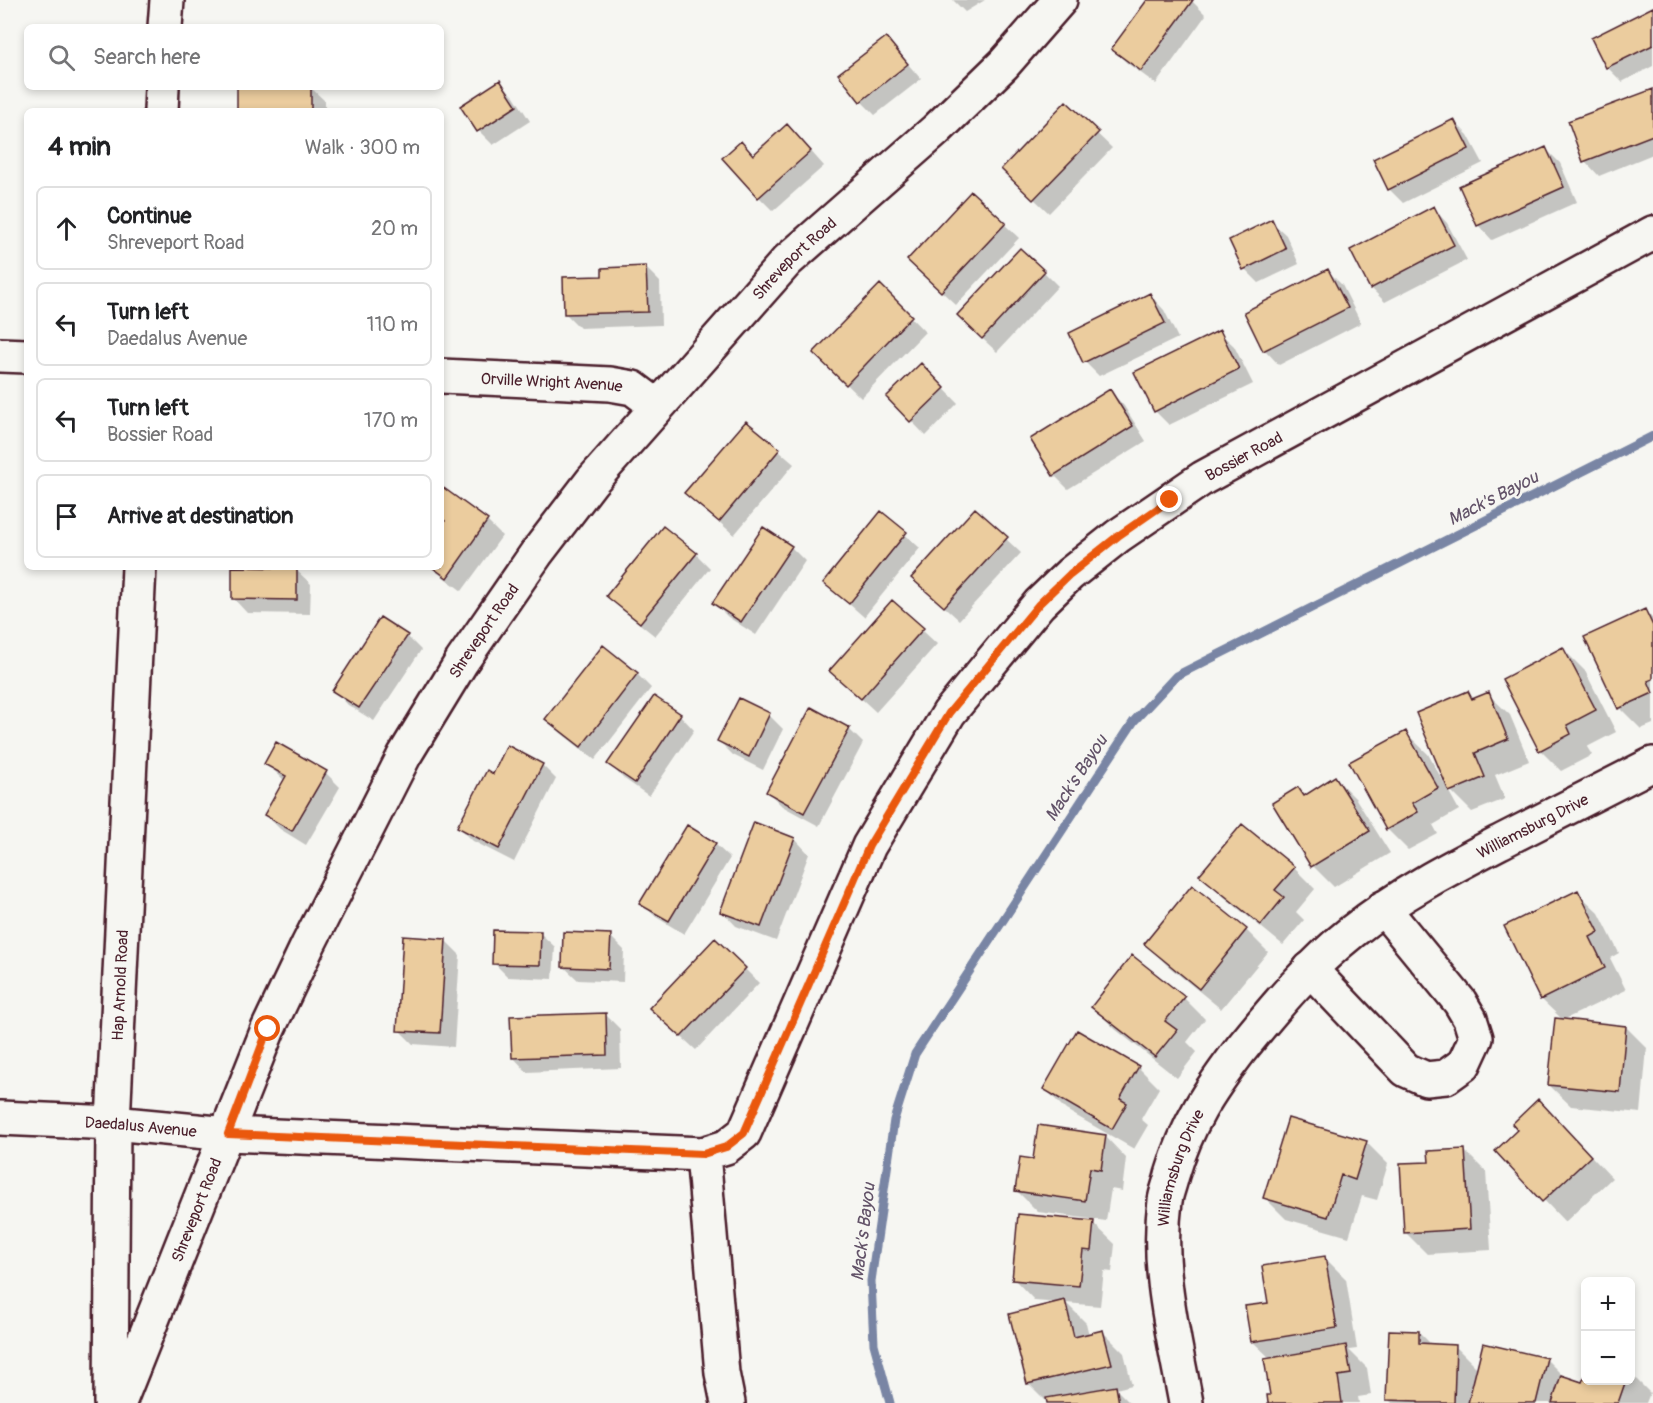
<!DOCTYPE html>
<html lang="en">
<head>
<meta charset="utf-8">
<style>
	:root { --surface:#fff; --page:#f6f6f6; --text:#202124; --muted:#757577; --line:#e0e0e0 }
	body { margin:0; font-family:Pangolin,sans-serif; background:var(--page); color:var(--text) }
	.controls { position:absolute; right:18px; bottom:18px; display:grid; overflow:hidden; border-radius:9px; box-shadow:0 3px 9px #0003 }
	.controls button { width:54px; height:54px; display:grid; place-items:center; padding:0; border:0; border-bottom:2px solid var(--line); background:var(--surface); color:var(--text); font:30px sans-serif }
	.stop { position:absolute; width:18px; height:18px; margin:-14px; border:4px solid #ea580c; border-radius:50%; background:#fff }
	.stop.end { background:#ea580c; border-color:#fff; box-shadow:0 2px 6px #0008 }
	.list { margin:0; padding:0; list-style:none }
	h2 { display:flex; justify-content:space-between; align-items:center; height:78px; margin:0; padding:0 24px; font-size:26px }
	h2 small { font-size:20px; font-weight:400; color:var(--muted) }
	.list li { display:grid; grid-template-columns:39px 1fr auto; gap:18px; align-items:center; box-sizing:border-box; height:84px; margin:0 12px 12px; padding:0 12px; border:2px solid var(--line); border-radius:9px }
	.list b { display:block; font-size:22px; white-space:nowrap }
	.list p { margin:0; font-size:20px; white-space:nowrap; color:var(--muted) }
	.list em { font-size:20px; font-style:normal; color:var(--muted) }
	.icon { flex:none; width:33px; height:33px; fill:none; stroke:currentColor; stroke-width:2; stroke-linecap:round; stroke-linejoin:round }
	.map { position:relative; flex:none; width:1653px; height:1403px; overflow:hidden }
	.search { position:absolute; background:var(--surface); box-shadow:0 3px 9px #0003; left:24px; top:24px; width:420px; height:66px; display:flex; align-items:center; gap:15px; box-sizing:border-box; padding:0 21px; border-radius:9px; color:var(--muted); font-size:22px }
	.panel { position:absolute; background:var(--surface); box-shadow:0 3px 9px #0003; left:24px; top:108px; width:420px; height:462px; border-radius:9px }
	.map>svg:first-child { display:block }
	.shadow { fill:#0003 }
	.lines { fill:none; stroke-linecap:round; stroke-linejoin:round }
	.stream { stroke:#7985a4; stroke-width:9 }
	.building { fill:#ebcc9e; stroke:#4a1f2b; stroke-width:1.5 }
	.minor-casing { stroke:#4a1f2b; stroke-width:38 }
	.minor { stroke:#f6f6f2; stroke-width:33 }
	.route { stroke:#ea580c; stroke-width:8 }
	.labels { text-anchor:middle; stroke-width:5; stroke-linejoin:round; paint-order:stroke }
	.street-label { font-size:16px; fill:#4a1f2b; stroke:#f6f6f2 }
	.water-label { font-size:18px; font-style:italic; fill:#625268; stroke:#f6f6f2 }
</style>
</head>
<body>
<div class="map">
<svg width="1653" height="1403" viewBox="0 0 1653 1403">
	<rect width="100%" height="100%" fill="#f6f6f2"/>
	<filter id="ink" filterUnits="userSpaceOnUse"><feTurbulence type="fractalNoise" baseFrequency=".0167" numOctaves="2"/><feDisplacementMap in="SourceGraphic" scale="12" xChannelSelector="R" yChannelSelector="G"/><feConvolveMatrix kernelMatrix="1 2 1 2 8 2 1 2 1" color-interpolation-filters="sRGB"/></filter>
	<g filter="url(#ink)">
		<path class="shadow" d="M953,0h32l-20,12z
			M1149,0h42l15,15 -50,69 -29,-21 -14,-14z
			M1653,9v57l-31,16 -14,-14 -15,-29z
			M886,39l35,40 -46,36 -14,-14z
			M500,82l14,14 16,25 -37,24 -14,-14 -17,-25z
			M239,87h71l15,14v10h-86z
			M1653,90v64l-54,22 -14,-15z
			M1066,104l46,44 -63,65 -32,-30z
			M1454,121l14,14 15,28 -80,40 -14,-14z
			M801,140l23,26 -51,45 -14,-14 -18,-54 13,13z
			M1546,149l14,14 17,39 -85,38 -14,-15z
			M971,193l48,45 -63,67 -33,-31z
			M1433,208l14,15 20,37 -82,42 -14,-14z
			M1271,221l15,14 13,29 -40,19 -14,-14z
			M646,268l14,14 1,43 -81,3 -14,-14z
			M1328,271l14,14 19,38 -82,42 -14,-15 -19,-37z
			M1044,272l14,14 -61,66 -24,-22z
			M880,286l45,46 -64,66 -46,-45z
			M1150,295l14,15 14,28 -79,38 -14,-14z
			M1219,332l15,14 19,38 -84,41 -14,-14z
			M921,365l37,38 -32,33 -38,-39z
			M1110,391l14,15 22,35 -78,48 -14,-14z
			M746,423l48,41 -60,71 -48,-42z
			M441,488l46,33 15,15 -40,55 -32,-24h11v-37l4,-6 -4,-3z
			M975,510l46,43 -62,67 -31,-28z
			M881,513l39,35 -56,69 -39,-34z
			M764,529l27,18 14,14 -49,74 -28,-18 -14,-14z
			M696,554l14,14 -55,68 -33,-26 -14,-14z
			M296,570l15,14 -1,30 -63,-1 -14,-15z
			M892,602l45,42 -61,68 -45,-41z
			M1645,611l8,8v105l-12,5 -21,-21z
			M407,636l14,14 -47,71 -26,-16 -14,-15z
			M1563,649l22,22 31,61 -29,15 5,8 -31,16 -21,-21z
			M637,674l14,14 -56,72 -34,-27 -14,-14z
			M1468,693l7,7 13,-6 22,21 19,46 -34,14 10,24 -33,13 -21,-21z
			M740,700l29,15 14,14 -20,41 -30,-15 -14,-14z
			M680,715l14,15 -45,66 -26,-18 -14,-14z
			M849,729l14,14 -44,83 -37,-20 -14,-14z
			M1406,733l22,21 31,56 -26,15 5,9 -30,16 -21,-21z
			M277,744l49,29 14,14 -34,58 -26,-16 -14,-14 19,-34 -19,-18z
			M542,765l14,14 -42,83 -41,-21 -14,-14 34,-51z
			M1335,778l21,21 34,54 -56,34 -21,-21 -15,-78 8,8z
			M755,824l40,15 14,15 -33,87 -40,-15 -14,-15z
			M715,844l15,14 -46,76 -28,-17 -15,-14z
			M1294,868l21,21 -19,23 8,8 -21,25 -60,-49 -21,-21z
			M1192,887l54,43 22,22 -47,57 -54,-44 -21,-21z
			M1577,892l22,21 20,40 -9,5 16,32 -63,30 -22,-21z
			M540,933l15,14 -2,32 -45,-2 -14,-14z
			M610,936l14,14 -1,32 -45,-2 -15,-14z
			M445,940l15,15 -6,92 -41,-3 -14,-14z
			M745,969l14,14 -63,67 -31,-28z
			M1184,998l21,21 -18,23 10,10 -20,26 -62,-49 -22,-22z
			M605,1014l15,15 1,39 -94,4 -14,-15z
			M1626,1027l21,21 -6,65 -70,-7 -22,-21z
			M1138,1067l21,21 -18,31 7,6 -14,24 -68,-39 -21,-21z
			M1559,1122l53,56 -47,44 -68,-71z
			M1105,1136l21,22 -4,33 -11,-2 -5,32 -68,-9 -22,-22 18,-30z
			M1366,1142l22,22 -11,36 -15,-4 -13,41 -63,-18 -21,-21z
			M1465,1151l21,21 5,78 -64,4 -22,-22 25,-69z
			M1093,1223l22,21 -3,28 -8,-1 -4,35 -34,-3 20,20 3,12 14,-3 21,21 8,32 -16,4 14,14h-82l-20,-20 31,-80 -24,-2 -21,-22z
			M1324,1257l22,22 11,70 -8,1 18,18 4,27 -13,2 1,6h-89l2,-7 -1,-37 -19,-18 18,-37z
			M1419,1332l13,13 23,1 23,23 68,-10 19,19 18,6 3,-4h44v-7l20,20 -4,10h-254l-4,-4z"/>
		<g class="lines">
			<path class="stream" d="M890,1403l-16,-59 -3,-63 23,-161 21,-66 219,-333 42,-45 477,-240"/>
		</g>
		<path class="building" d="M1147,0h46l-52,71 -30,-22z
			M1653,7v38l-47,23 -15,-30z
			M886,37l22,27 -48,38 -22,-28z
			M500,80l17,26 -40,26 -17,-26z
			M237,87h74v24h-74z
			M1653,89v46l-70,27 -15,-41z
			M1066,101l33,31 -66,68 -32,-31z
			M1454,119l15,30 -81,41 -15,-31z
			M787,124l24,27 -53,47 -36,-40 19,-17 12,14z
			M1546,147l18,40 -87,39 -18,-40z
			M971,191l35,32 -65,69 -34,-32z
			M1434,206l20,39 -84,44 -20,-39z
			M1272,219l14,30 -43,21 -14,-30z
			M1020,248l25,23 -63,68 -25,-24z
			M646,266l2,46 -84,2 -1,-37 39,-1v-8z
			M1328,269l20,39 -85,43 -19,-39z
			M880,284l32,32 -66,69 -33,-32z
			M1150,293l15,30 -82,40 -14,-30z
			M1220,330l19,39 -85,43 -20,-40z
			M921,363l24,25 -35,34 -24,-25z
			M1110,389l23,37 -80,50 -23,-37z
			M746,421l34,28 -61,73 -35,-29z
			M441,486l47,34 -41,58 -15,-11h9v-40l4,-6 -4,-3z
			M975,508l33,29 -64,70 -33,-29z
			M881,511l26,21 -58,72 -26,-21z
			M663,526l34,27 -57,70 -34,-27z
			M763,527l29,19 -51,76 -29,-19z
			M232,567l65,1v32l-65,-1z
			M892,600l32,28 -63,71 -32,-28z
			M1645,609l8,17v53l-5,2 5,12 -35,16 -34,-72z
			M380,617l28,18 -49,73 -27,-17z
			M603,645l35,28 -57,74 -36,-28z
			M1563,647l33,63 -29,15 4,9 -32,17 -37,-72z
			M1468,691l4,8 17,-7 19,47 -33,14 10,24 -36,15 -33,-79z
			M654,696l27,18 -46,69 -28,-19z
			M739,698l31,15 -21,44 -32,-16z
			M811,707l39,21 -46,85 -38,-21z
			M1406,731l32,57 -26,15 6,9 -32,18 -37,-68z
			M276,742l51,29 -35,60 -28,-16 22,-39 -22,-12z
			M507,745l36,19 -44,85 -42,-22 30,-57 6,4z
			M1335,776l35,55 -59,36 -39,-64 26,-16 6,9z
			M754,822l41,16 -34,89 -41,-15z
			M1242,824l53,43 -20,23 9,7 -23,28 -62,-50z
			M687,825l29,18 -47,78 -30,-17z
			M1192,885l55,44 -48,60 -55,-45z
			M1578,890l21,42 -9,5 15,31 -65,32 -36,-74z
			M493,930l48,1 -1,34 -48,-1z
			M563,932l48,2 -2,35 -47,-2z
			M403,936l43,3 -6,94 -43,-2z
			M715,938l31,30 -65,69 -32,-29z
			M1132,955l53,42 -20,24 12,9 -22,27 -64,-50z
			M606,1013l1,42 -95,3 -2,-42z
			M1555,1018l71,8 -6,66 -72,-7z
			M1077,1030l62,36 -19,33 7,4 -15,26 -69,-40z
			M1538,1099l53,57 -49,46 -47,-51 22,-21 -5,-6z
			M1288,1118l79,23 -12,39 -14,-5 -13,42 -65,-19z
			M1038,1125l68,10 -5,35 -11,-2 -5,33 -70,-10 5,-34 13,2z
			M1465,1149l5,80 -66,4 -4,-70 29,-1 -1,-11z
			M1018,1214l76,7 -3,30 -8,-1 -4,36 -67,-6z
			M1325,1256l12,72 -86,14 -6,-36 23,-3 -6,-37z
			M1065,1300l9,37 29,-7 9,34 -85,20 -18,-70z
			M1389,1330l30,1v12l37,2 -2,58h-36v-2l-32,-1z
			M1483,1343l64,15 -11,45h-68z
			M1346,1345l5,29 -13,2 4,27h-74l-1,-8h3l-6,-36z
			M1586,1373v7h40l-8,23h-66l9,-28 21,7z
			M1116,1386l3,17h-72l-1,-5z"/>
		<g class="lines">
			<g class="minor-casing">
				<g id="minor">
					<path d="M165,27l2,-27"/>
					<path d="M161,111l1,-24"/>
					<path d="M0,355l27,1"/>
					<path id="s1" d="M441,376l169,8 23,4 24,18"/>
					<path d="M1310,969l96,101 20,9 20,-2 18,-13 12,-26 -6,-19 -10,-17 -77,-94"/>
					<path id="s2" d="M0,1118l113,5 115,11 475,20 23,-7 18,-14 125,-287 80,-133 90,-109 31,-30 48,-38 85,-58 450,-245"/>
					<path d="M703,1154l19,219 6,30"/>
					<path id="s3" d="M111,1403l2,-280 26,-556"/>
					<path id="s4" d="M119,1403l149,-374 40,-84 96,-189 58,-95 74,-107 56,-73 195,-220 149,-131 68,-66 56,-64"/>
					<path id="s5" d="M1186,1403c-12,-66 -30,-134 -21,-202 1,-8 5,-17 7,-26 15,-51 37,-84 69,-126 34,-42 69,-84 112,-118 46,-37 99,-64 151,-91 50,-25 99,-51 149,-76"/>
				</g>
			</g>
			<use href="#minor" class="minor"/>
		</g>
	</g>
	<g class="lines" filter="url(#ink)">
		<path class="route" d="M268,1029l-40,105 475,20 23,-7 18,-14 125,-287 80,-133 90,-109 31,-30 48,-38 52,-36"/>
	</g>
	<g class="labels">
		<g class="street-label">
			<text dy="6" stroke="none"><textPath href="#s4" startOffset="1342">Shreveport Road</textPath></text>
			<text dy="6" stroke="none"><textPath href="#s1" startOffset="111">Orville Wright Avenue</textPath></text>
			<text dy="6" stroke="none"><textPath href="#s2" startOffset="1614">Bossier Road</textPath></text>
			<text dy="6" stroke="none"><textPath href="#s4" startOffset="856">Shreveport Road</textPath></text>
			<text dy="6" stroke="none"><textPath href="#s5" startOffset="747">Williamsburg Drive</textPath></text>
			<text dy="6" stroke="none"><textPath href="#s3" startOffset="418">Hap Arnold Road</textPath></text>
			<text dy="6" stroke="none"><textPath href="#s2" startOffset="141">Daedalus Avenue</textPath></text>
			<text dy="6" stroke="none"><textPath href="#s5" startOffset="240">Williamsburg Drive</textPath></text>
			<text dy="6" stroke="none"><textPath href="#s4" startOffset="208">Shreveport Road</textPath></text>
		</g>
		<g class="water-label">
			<text transform="translate(1493 498) rotate(-27)" y="6">Mack's Bayou</text>
			<text transform="translate(1076 778) rotate(-57)" y="6">Mack's Bayou</text>
			<text transform="translate(863 1232) rotate(-83)" y="6">Mack's Bayou</text>
		</g>
	</g>
</svg>
<div class="controls">
<button>+</button>
<button>−</button>
</div>
<div class="stop" style="left:268px;top:1029px"></div>
<div class="stop end" style="left:1170px;top:500px"></div>
<div class="search"><svg class="icon" aria-label="search" viewBox="0 0 24 24"><circle cx="10" cy="10" r="6"/><path d="M15 15l6 6"/></svg>Search here</div>
<section class="panel">
<h2>4 min<small>Walk · 300 m</small></h2>
<ul class="list">
<li><svg class="icon" aria-label="ahead" viewBox="0 0 24 24"><path d="M12 20V5M6 11l6-6 6 6"/></svg><div><b>Continue</b><p>Shreveport Road</p></div><em>20 m</em></li>
<li><svg class="icon" aria-label="left" viewBox="0 0 24 24"><path d="M17 20v-9H6M10 6l-5 5 5 5"/></svg><div><b>Turn left</b><p>Daedalus Avenue</p></div><em>110 m</em></li>
<li><svg class="icon" aria-label="left" viewBox="0 0 24 24"><path d="M17 20v-9H6M10 6l-5 5 5 5"/></svg><div><b>Turn left</b><p>Bossier Road</p></div><em>170 m</em></li>
<li><svg class="icon" aria-label="arrive" viewBox="0 0 24 24"><path d="M6 21V4h12l-3 4 3 4H6"/></svg><div><b>Arrive at destination</b></div></li>
</ul>
</section>
</div>
</body>
</html>
